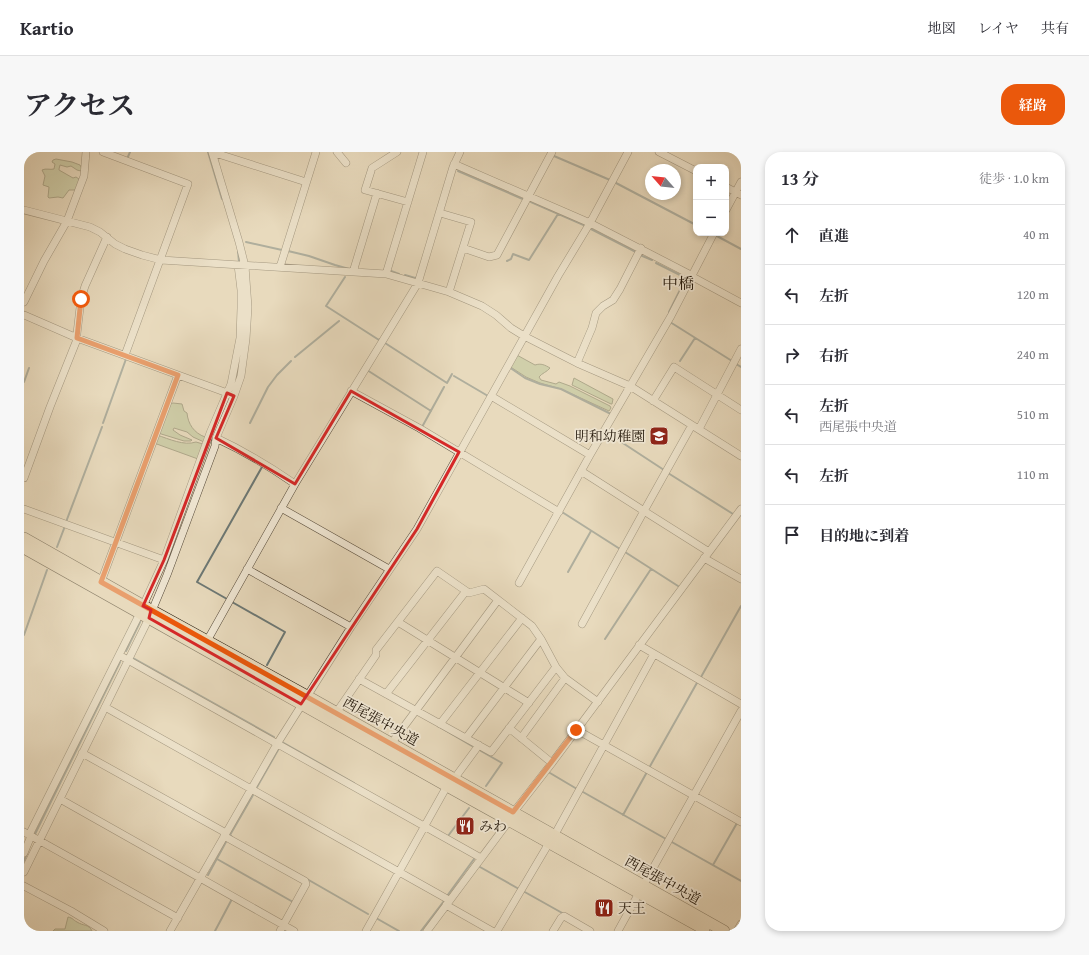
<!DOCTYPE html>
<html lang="ja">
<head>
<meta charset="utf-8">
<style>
	:root { --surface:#fff; --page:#f7f7f7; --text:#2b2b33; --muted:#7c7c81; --line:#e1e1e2; --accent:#ea580c }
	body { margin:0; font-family:"Gentium Book Plus","Noto Serif JP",serif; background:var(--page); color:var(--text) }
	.controls { position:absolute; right:12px; top:12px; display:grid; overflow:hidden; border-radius:8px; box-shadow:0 2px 6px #0003 }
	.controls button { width:36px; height:36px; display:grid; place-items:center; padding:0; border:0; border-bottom:1px solid var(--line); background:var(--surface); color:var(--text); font:20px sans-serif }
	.compass { position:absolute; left:621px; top:12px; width:36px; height:36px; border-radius:50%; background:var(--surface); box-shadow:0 2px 6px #0003; rotate:297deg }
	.stop { position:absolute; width:12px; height:12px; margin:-9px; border:3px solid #ea580c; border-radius:50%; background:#fff }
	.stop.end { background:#ea580c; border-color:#fff; box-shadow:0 1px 4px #0008 }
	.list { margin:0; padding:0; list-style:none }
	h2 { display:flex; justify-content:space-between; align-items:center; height:52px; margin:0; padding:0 16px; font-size:17px }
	h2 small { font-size:13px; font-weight:400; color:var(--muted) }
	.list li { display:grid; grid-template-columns:26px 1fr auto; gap:12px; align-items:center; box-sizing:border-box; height:60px; padding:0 16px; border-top:1px solid var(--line) }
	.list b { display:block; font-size:15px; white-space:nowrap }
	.list p { margin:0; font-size:13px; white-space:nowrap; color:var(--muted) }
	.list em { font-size:13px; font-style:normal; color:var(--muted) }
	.icon { flex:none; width:22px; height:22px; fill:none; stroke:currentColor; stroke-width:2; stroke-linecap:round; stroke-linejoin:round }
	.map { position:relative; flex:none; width:717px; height:779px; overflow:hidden; border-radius:16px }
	header { display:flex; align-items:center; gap:24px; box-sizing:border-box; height:56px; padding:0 20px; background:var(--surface); border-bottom:1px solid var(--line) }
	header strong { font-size:19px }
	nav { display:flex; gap:22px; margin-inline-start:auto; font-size:14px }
	.intro { display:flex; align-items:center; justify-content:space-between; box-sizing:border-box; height:96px; padding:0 24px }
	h1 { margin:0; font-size:28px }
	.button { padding:10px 18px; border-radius:16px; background:var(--accent); color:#fff; font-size:14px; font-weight:700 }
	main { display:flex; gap:24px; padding:0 24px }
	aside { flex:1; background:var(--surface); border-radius:16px; box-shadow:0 2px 6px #0003 }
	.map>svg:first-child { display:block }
	.green { fill:#b4c093; stroke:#6c6c4f }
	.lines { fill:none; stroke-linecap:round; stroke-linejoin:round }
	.stream { stroke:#6c7875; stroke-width:2 }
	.street-casing { stroke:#544838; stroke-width:8 }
	.primary-casing { stroke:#23180b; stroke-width:12 }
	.street { stroke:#f0e7d4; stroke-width:7 }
	.primary { stroke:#e8dabd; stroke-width:11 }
	.route { stroke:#ea580c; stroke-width:5 }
	.marked { fill:none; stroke:#d62828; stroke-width:3; stroke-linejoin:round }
	.labels { text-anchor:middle; stroke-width:3.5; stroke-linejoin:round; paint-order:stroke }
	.poi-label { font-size:14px; fill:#23180b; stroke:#f0e7d4; text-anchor:start }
	.street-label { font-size:14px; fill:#23180b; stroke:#f0e7d4 }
	.quarter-label { font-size:16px; fill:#23180b; stroke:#f0e7d4 }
</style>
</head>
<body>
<header>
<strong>Kartio</strong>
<nav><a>地図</a><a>レイヤ</a><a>共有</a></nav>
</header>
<div class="intro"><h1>アクセス</h1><a class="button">経路</a></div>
<main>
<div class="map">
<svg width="717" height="779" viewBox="0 0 717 779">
	<rect width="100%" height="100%" fill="#e8dabd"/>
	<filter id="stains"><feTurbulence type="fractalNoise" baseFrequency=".005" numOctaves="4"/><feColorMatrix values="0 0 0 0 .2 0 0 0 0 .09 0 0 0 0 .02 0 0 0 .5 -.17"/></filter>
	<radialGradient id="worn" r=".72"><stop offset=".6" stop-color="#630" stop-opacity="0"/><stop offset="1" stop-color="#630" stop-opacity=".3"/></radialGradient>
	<path class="green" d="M32,7l16,3 8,3 2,4 -1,2 -4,-1 -6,-4 -4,1 -7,-2 -1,4v1l14,8 3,-1 3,2v3l-3,8h-7l-6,8 -5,-1 -9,1 -1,-1 1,-10 -6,-2 2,-9 -3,-6c4,-2 8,0 12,-1l1,-5 -3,-2 1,-2z
		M491,202l20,11c6,-2 10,0 15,3 -3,4 -8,5 -11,9l2,3 15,4 3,-2 11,4 40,20 1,2 -2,3 -48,-22 -21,-6 -14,-6 -17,-11z
		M550,226l39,21 -1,5h-1l-39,-19z
		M149,251l9,1 2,7 3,2c1,11 7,20 18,24l-1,5 -11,-5 -6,-5 -13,-4 -1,2 7,5 12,5 -1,1h-7l-26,-8 11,-29z
		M133,283c12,4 27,11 39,7l7,2 -5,15 -44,-16z
		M44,765c5,1 5,3 9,5 6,4 12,2 15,9h-39l2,-2h10z"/>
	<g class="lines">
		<path class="stream" d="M184,0l14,47
			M530,4l56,24
			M103,7l3,-7
			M434,19l67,29
			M592,31l80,42
			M507,50l55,24
			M567,77l45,23
			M691,83l26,14
			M222,90l36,8
			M214,99l1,11
			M264,99l21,5 26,9 14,4
			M616,103l12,5
			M483,109l4,-2 2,-5 16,6 29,-46
			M632,111l30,15 -17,34
			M367,119l8,3
			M381,123l10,3 3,-1
			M321,125l-19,29 53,34 1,-1
			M646,170l62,39
			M361,191l62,40 5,-9
			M271,205l44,-36
			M656,209l15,-23
			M712,212l5,3
			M485,215l16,11 15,6 21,5 50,25
			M344,217l-1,1 64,41
			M430,224l34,20
			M0,230l5,-14
			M211,230l5,-25
			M79,271l23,-64
			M226,271l18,-36 9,-12 14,-14
			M399,275h-1l22,-40
			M582,280l58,38
			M644,321l65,41
			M538,360l58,37
			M42,370l36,-95
			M33,395l8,-21
			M601,400l53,34
			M544,420l23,-41
			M203,447l-30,-17 65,-115
			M208,450l53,30 -18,33
			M0,483l23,-65
			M581,487l46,-70
			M102,499l14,-29
			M109,506l141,79
			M677,525l40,-71
			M414,574l34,20
			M258,590l72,41
			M457,599l21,12 -16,23
			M625,616l49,-87
			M526,621l27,16
			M233,635l21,-37
			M559,640l83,47
			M599,663l24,-43
			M10,684l86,-174
			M424,684l21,-28
			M208,685l-2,-2 23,-40
			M646,689l71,40
			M193,707l76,43 1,-1
			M0,709l3,-8
			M689,713l24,-42
			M456,715l39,22
			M184,723l19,-35
			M283,727l61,35
			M499,739l41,23
			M423,744l27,-37
			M352,766l23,13
			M191,779l17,-32
			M397,779l23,-30"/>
		<g class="street-casing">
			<path id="street" d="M79,0l85,32 -63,171
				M188,0l94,30
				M313,0l9,11
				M373,0l-25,16 -7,22 43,12
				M635,0l37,19
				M430,12l136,59 101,52
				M702,35l15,8
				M0,58l66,17 10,5 15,12 10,5 17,6 19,5 225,14 63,18 33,14 14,9 15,13 13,8 53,27 53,23 111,70
				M702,58l15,-28
				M416,61l31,9 -22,70
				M439,96l26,9 8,-2 55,-103
				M256,115l36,-115
				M329,120l24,-79
				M362,122l37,-122
				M667,124l50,27
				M0,150l20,-41 23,-40 17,-45 2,-24
				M0,163l53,23 153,56
				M553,211l15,-35 4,-15 7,-7 10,-6 7,-11 21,-41
				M327,239l68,37 140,84
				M467,244l99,59
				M629,249l21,-34 67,43
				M668,273l-48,86 65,41
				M675,277l42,-80
				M192,286c28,13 53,28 79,46
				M557,319l63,40 -62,113
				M0,326l26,-71 26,-65 5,-43 4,-13 22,-49
				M257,356l108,61
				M0,357l140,51
				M680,406l37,21
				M223,417l104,58
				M77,430l77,-207
				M495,431l71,-128 81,-139 43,-83
				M119,454l21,-46 46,-127 21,-49 9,-46 1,-30v-18l-3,-25
				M374,470l131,81
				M183,489l88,-157 123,-201 35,-116 7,-15
				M615,493l102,59
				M95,503l362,203
				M335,527l132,73 65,-85
				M362,542l80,-103
				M81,555l344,193
				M312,561l40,-58v-5l61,-79 32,22 15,-4 48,37 9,13 15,28 9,11 33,24
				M416,572l82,-106
				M485,576l43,35
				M553,578l164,92
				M442,586l75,-99
				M497,586l44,-60
				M367,592l107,-144
				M58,601l144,80
				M430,627l25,-34
				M36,647l234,132
				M0,680l154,86
				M5,683l111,-222
				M200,684l81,45 1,3 -26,47
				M530,684l100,-182
				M0,701l7,-17
				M0,720l125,-254 18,-43 48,-129 1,-8 18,-42 7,-20 5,-37 2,-32 -3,-41 -6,-24 -27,-90
				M0,734l47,25 33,20
				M619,734l98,-175
				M422,753l46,26
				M146,779l107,-187 74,-117 66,-98 141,-253 32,-53 38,-71
				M342,779l81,-145
				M403,779l82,-110 4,-8 39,-50 189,-254
				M473,779l52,-88
				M529,779l8,-13 3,-2 26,15
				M594,779l21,-38
				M713,779l4,-7"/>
		</g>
		<g class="primary-casing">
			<path id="primary" d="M0,386l127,72 156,86 417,235
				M0,396l423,238 257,143"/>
		</g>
		<use href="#street" class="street"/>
		<use href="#primary" class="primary"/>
	</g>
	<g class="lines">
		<path class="route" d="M57,147l-4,39 101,37 -77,207 412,230 63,-82"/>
	</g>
	<path d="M0 0H717V779H0ZM327,239l108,61 -42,77 -116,175 -152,-86 2,-8 -8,-4 21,-46 63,-167 7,3 -18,42 79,46z" fill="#e8dabd" fill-opacity=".55" fill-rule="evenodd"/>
	<path class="marked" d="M327,239l108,61 -42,77 -116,175 -152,-86 2,-8 -8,-4 21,-46 63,-167 7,3 -18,42 79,46z"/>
	<defs>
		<g id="school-square" transform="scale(1)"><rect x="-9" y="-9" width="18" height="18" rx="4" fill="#8f2418" stroke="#f0e7d4"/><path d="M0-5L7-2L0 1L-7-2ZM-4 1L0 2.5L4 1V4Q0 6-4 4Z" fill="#fff"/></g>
		<g id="restaurant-square" transform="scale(1)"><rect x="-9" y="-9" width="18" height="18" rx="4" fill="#8f2418" stroke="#f0e7d4"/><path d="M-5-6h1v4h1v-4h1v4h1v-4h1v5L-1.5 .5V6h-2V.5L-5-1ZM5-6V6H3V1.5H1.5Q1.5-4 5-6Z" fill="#fff"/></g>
	</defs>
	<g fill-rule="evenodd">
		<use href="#school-square" x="635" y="284"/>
		<use href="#restaurant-square" x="441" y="674"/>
		<use href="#restaurant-square" x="580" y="756"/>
	</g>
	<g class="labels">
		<g class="poi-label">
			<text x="621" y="289" text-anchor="end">明和幼稚園</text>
			<text x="455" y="679">みわ</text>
			<text x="594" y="761">天王</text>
		</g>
		<g class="street-label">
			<text transform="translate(357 569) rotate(29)" y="5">西尾張中央道</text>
			<text transform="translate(639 728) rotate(29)" y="5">西尾張中央道</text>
		</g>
		<g class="quarter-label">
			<text x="654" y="137">中橋</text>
		</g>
	</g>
	<rect width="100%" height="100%" filter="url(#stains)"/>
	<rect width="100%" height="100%" fill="url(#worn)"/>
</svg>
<div class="controls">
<button>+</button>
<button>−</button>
</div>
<svg class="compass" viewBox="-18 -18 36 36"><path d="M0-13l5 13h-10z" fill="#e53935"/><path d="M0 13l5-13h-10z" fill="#7c7c81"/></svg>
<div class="stop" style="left:57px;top:147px"></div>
<div class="stop end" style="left:552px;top:578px"></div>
</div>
<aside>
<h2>13 分<small>徒歩 · 1.0 km</small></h2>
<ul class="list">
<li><svg class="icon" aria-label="ahead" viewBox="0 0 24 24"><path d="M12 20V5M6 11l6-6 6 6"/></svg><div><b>直進</b></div><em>40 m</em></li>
<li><svg class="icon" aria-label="left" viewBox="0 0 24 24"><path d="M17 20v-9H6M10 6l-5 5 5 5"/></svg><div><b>左折</b></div><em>120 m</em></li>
<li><svg class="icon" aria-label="right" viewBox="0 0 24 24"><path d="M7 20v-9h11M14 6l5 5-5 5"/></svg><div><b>右折</b></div><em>240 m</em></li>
<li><svg class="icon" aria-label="left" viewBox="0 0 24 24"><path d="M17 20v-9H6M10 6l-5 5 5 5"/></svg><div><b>左折</b><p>西尾張中央道</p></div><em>510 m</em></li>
<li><svg class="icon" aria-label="left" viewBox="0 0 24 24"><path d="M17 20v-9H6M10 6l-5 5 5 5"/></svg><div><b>左折</b></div><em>110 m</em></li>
<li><svg class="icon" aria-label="arrive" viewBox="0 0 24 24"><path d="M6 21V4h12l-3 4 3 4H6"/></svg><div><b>目的地に到着</b></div></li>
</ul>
</aside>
</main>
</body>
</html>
